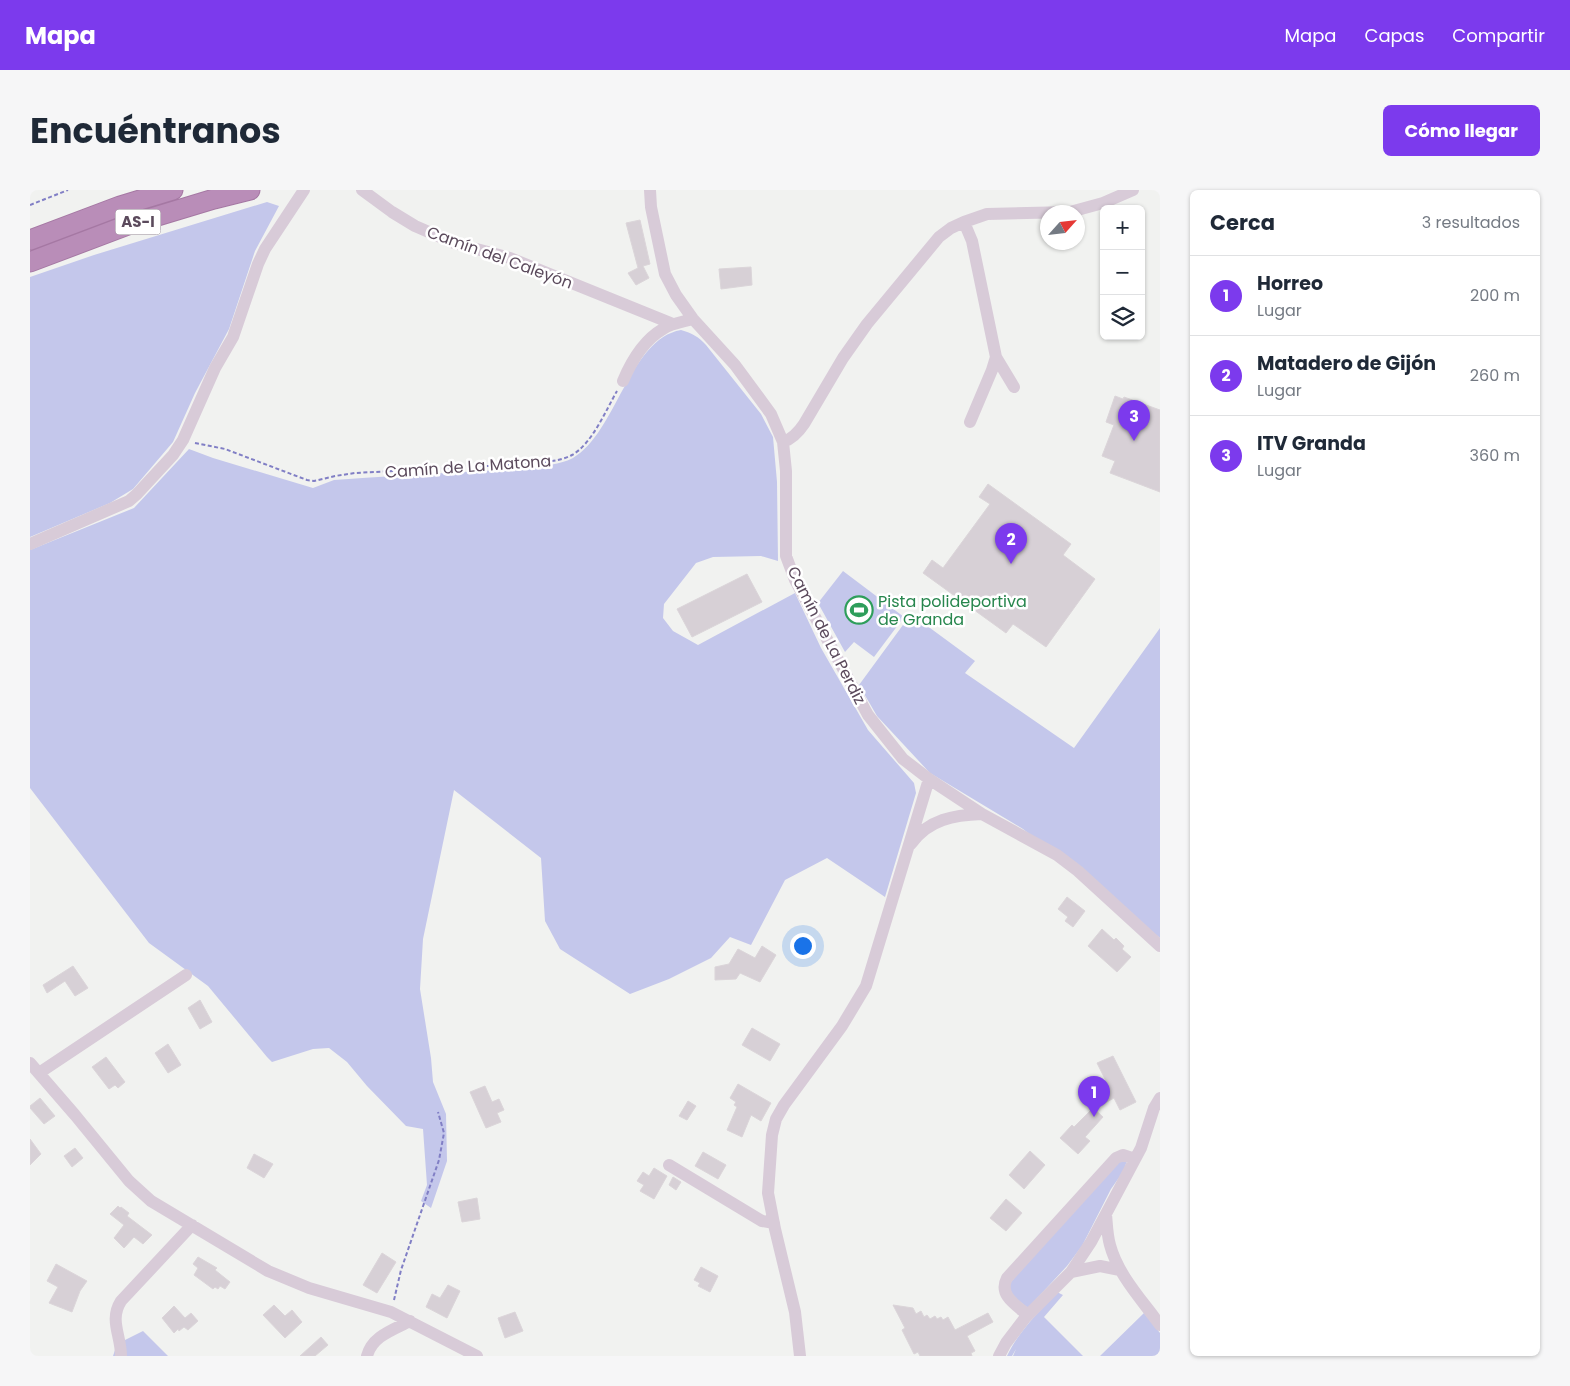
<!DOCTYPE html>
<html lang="es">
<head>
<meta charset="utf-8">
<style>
	:root { --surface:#fff; --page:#f6f6f7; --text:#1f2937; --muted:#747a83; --line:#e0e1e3; --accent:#7c3aed }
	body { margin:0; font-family:Poppins,sans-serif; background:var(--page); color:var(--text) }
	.controls { position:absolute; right:15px; top:15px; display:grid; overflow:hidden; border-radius:8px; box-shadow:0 1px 4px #0004 }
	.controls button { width:45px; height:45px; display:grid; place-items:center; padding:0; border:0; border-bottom:1px solid var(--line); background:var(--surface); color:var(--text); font:25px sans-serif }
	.compass { position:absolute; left:1010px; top:15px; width:45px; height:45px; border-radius:50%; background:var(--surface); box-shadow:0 1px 4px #0004; rotate:63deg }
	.you { position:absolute; left:772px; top:755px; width:18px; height:18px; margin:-12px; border:4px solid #fff; border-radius:50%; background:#1a73e8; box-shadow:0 0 0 8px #1a73e833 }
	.badge { display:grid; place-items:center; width:32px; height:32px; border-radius:50%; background:var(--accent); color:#fff; font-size:16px; font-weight:700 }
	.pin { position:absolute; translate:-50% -41px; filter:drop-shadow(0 1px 2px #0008) }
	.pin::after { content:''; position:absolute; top:26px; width:18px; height:15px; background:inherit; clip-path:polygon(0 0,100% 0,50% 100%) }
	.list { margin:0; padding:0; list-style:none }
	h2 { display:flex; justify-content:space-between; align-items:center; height:65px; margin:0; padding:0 20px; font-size:21px }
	h2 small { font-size:16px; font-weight:400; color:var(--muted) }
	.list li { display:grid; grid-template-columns:32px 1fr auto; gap:15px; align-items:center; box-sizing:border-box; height:80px; padding:0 20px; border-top:1px solid var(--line) }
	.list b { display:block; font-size:19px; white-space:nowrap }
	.list p { margin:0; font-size:16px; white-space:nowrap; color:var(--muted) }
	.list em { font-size:16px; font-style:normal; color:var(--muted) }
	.icon { flex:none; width:28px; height:28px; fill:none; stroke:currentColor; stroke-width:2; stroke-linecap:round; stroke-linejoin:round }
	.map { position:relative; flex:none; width:1130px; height:1166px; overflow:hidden; border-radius:8px }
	header { display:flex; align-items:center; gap:30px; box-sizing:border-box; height:70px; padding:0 25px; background:var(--accent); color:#fff }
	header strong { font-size:24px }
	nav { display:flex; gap:28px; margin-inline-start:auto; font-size:18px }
	.intro { display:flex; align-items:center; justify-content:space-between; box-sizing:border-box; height:120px; padding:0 30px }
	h1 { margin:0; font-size:35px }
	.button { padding:12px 22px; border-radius:8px; background:var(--accent); color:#fff; font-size:18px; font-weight:700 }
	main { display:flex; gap:30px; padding:0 30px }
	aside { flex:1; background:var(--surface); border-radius:8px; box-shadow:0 1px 4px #0004 }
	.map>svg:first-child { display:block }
	.green { fill:#c4c7eb }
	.building { fill:#d7d0d6; stroke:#dbd5d9 }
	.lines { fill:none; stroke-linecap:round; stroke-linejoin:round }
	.highway-casing { stroke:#a578a3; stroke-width:21 }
	.path { stroke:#817fc5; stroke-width:2; stroke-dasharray:4 2.5; stroke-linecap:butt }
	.minor { stroke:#d8cbd8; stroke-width:12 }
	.highway { stroke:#b98db8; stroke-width:19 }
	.labels { text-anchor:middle; stroke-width:5; stroke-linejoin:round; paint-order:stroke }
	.shield { fill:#fff; stroke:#8c808d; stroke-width:1 }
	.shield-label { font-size:15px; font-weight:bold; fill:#5b4a5c }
	.street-label { font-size:16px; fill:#5b4a5c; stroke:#fff }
	.leisure-label { font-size:16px; fill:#27864d; stroke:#fff; text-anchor:start }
</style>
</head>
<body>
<header>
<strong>Mapa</strong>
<nav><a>Mapa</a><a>Capas</a><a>Compartir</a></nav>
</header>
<div class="intro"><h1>Encuéntranos</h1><a class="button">Cómo llegar</a></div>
<main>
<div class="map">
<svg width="1130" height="1166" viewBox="0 0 1130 1166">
	<rect width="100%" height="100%" fill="#f1f2f0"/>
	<path class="green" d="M237,12l12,4 -24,45 -26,78 -34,64 -22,49 -40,47 -23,14 -80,34v-260l64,-22z
		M651,140c11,3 18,7 25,15l55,69 12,23 4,45 1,79 -17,-5 -48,1 -17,6 -32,41 -1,14 10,13 25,14 97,-52 26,55 47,82 46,53 2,10 -31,104 -58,-39 -42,22 -34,65 -21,-8 -19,21 -42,21 -39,15 -70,-45 -15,-28 -4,-63 -87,-68 -31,149 -3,50 11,69 2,24 13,32 1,47 -16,47 -10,-7 6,-16 -4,-56 -17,-3 -39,-40 -20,-24 -18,-14 -16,1 -41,13 -5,-5 -59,-71 -59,-43 -119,-155v-238l104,-42 55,-59 24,9 100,30 21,-8c43,-3 86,-6 129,-8 27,-2 88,-2 110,-14 44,-26 56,-119 108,-128z
		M813,381l61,46 -30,40 -20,-15 -9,10 -27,-49z
		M881,424l64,47 -10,12 109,75 86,-120v310l-137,-109 -93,-56 -53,-57 -18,-31z
		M1089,971h8l-4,11 -12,17 -29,57 -15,20 -39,42 -18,-14 -1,-10z
		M1027,1102l6,3 -19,22 39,39h-70l3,-7 -4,7h-5c11,-24 32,-44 50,-64z
		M1114,1123l16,20v23h-60z
		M113,1141l25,25h-55l4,-12z"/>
	<path class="building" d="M610,30l10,44 -7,2 6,12 -13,7 -8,-12 10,-5 -12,-45z
		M721,77l1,18 -31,4 -2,-20z
		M1085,206l8,3 1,-2 36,13v82l-50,-19 5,-12 -13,-5 12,-31 -8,-3z
		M958,294l83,60 -8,11 32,24 -49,68 -33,-23 -7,9 -83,-60 9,-13 11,8 47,-64 -11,-7z
		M717,384l15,28 -70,35 -15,-28z
		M1037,707l18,14 -12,16 -8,-6 3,-4 -10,-8z
		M1072,739l12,11 2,-2 8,8 -2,3 9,8 -14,15 -29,-26z
		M732,756l14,9 -16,27 -20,-9 -4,6 -21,1v-13l14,-3 9,-15 17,9z
		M43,776l15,22 -13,8 -10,-15 -18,12 -4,-8z
		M170,810l12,22 -12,7 -12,-21z
		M722,838l28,16 -10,17 -28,-16z
		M138,854l13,21 -13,8 -13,-20z
		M1083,866l23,46 -16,8 -6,-12 -9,5 -8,-17 9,-5 -9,-18z
		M76,867l19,25 -7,6 -3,-3 -6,4 -17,-22z
		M708,894l33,19 -10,18 -10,-6 -9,22 -15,-7 10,-23 -3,-2 2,-3 -6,-4z
		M455,896l7,16 7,-3 5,11 -7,3 4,9 -15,6 -16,-36z
		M10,908l15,18 -11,8 -14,-16v-2z
		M658,911l8,5 -9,14 -8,-4z
		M1063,918l10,9 -18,20 5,4 -12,13 -18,-16 12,-13 2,2z
		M0,949l11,15 -11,11z
		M45,958l8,10 -11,9 -8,-11z
		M1000,961l15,14 -21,24 -15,-14z
		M673,962l23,13 -8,14 -23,-13z
		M224,964l19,10 -9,14 -17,-10z
		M624,978l13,8 -13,23 -14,-8 4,-6 -7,-4 6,-9 6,4z
		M643,987l8,5 -5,8 -7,-5z
		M447,1008l3,21 -18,3 -4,-20z
		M976,1009l16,14 -16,18 -16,-13z
		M88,1016l2,2 1,-1 8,6 -2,3 25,19 -9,9 -9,-7 -10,11 -10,-10 10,-13 -14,-11z
		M352,1063l14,9 -19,31 -14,-8z
		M168,1067l19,11 -2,2 15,12 -5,7 -5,-3 -2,3 -3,-2 -2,2 -19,-14 4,-7 -5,-4z
		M26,1074l31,17 -7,10 -8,21 -23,-9 9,-16 -11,-6z
		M671,1077l17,9 -8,16 -12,-6 2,-3 -6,-3z
		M418,1095l12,6 -13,27 -21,-11 6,-13 8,4z
		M244,1115l11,11 7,-6 10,12 -17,16 -22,-23z
		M863,1115l20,3 3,6 5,-3 3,6 3,-2 3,4 5,-3 2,3 4,-2 2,3 5,-3 7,13 33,-17 5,9 -26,14 8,15 -4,2 1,3h-52l-2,-4 -4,2 -12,-24 3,-2z
		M144,1116l11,12 6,-5 7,8 -10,9 -4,-3 -5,4 -1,-2 -4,4 -12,-15z
		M485,1122l8,19 -18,7 -7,-20z
		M291,1147l7,8 -13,11h-15z"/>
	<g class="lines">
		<g class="highway-casing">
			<path id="highway" d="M0,50l90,-34 53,-16
				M0,72l98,-37 86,-26 36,-9"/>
		</g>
		<path class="path" d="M0,15l38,-15
			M165,253l30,6 82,31 7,1 21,-5 20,-3 172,-9c15,-2 32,-2 45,-9 20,-11 34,-45 45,-64
			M364,1110l7,-30 38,-110 5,-27 -6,-21"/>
		<path class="minor" d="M332,0l30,22 23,14 39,17 56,15 163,66
			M620,0l1,17 14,67 11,21 17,24 42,46 36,49 12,28 3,29v85l9,24 73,135 35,44 26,20 53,35 75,41 21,16 82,75
			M934,32l23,-8 83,-2 33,-9 30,-13
			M966,167l18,30
			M593,191c8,-19 21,-41 40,-52 9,-6 20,-7 30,-10
			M753,252c9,-3 15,-9 21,-18l39,-66 24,-34 72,-87 12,-9 13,-6 8,19 24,116 -4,13 -22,52
			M0,354l99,-43 8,-7 36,-39 10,-15 32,-72 18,-31 25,-73 7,-15 39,-59
			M881,654c17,-25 44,-29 71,-30
			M0,873l45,52 54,66 22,20 117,70 41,17 82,24 86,44
			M9,883l147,-98
			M639,975l93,56 12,2
			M1076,1024c1,10 1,21 4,31 8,30 32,55 50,80
			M1041,1082l29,-6 20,4
			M998,1125c-12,-10 -30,-20 -21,-37l109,-120 7,-3 12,4
			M91,1166c0,-21 -12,-36 0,-55l71,-76
			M337,1166c5,-20 26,-26 43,-35
			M770,1166l-5,-44 -20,-83 -7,-36 4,-58 4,-16 8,-14 58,-79 24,-40 63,-207
			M969,1166l7,-13 19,-25 46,-46 20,-30 50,-94 13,-40 6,-10"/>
		<use href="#highway" class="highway"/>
	</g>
	<defs>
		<g id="stadium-ring" transform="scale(1.4375)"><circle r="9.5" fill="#fff" stroke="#2e9e5b" stroke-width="1.5"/><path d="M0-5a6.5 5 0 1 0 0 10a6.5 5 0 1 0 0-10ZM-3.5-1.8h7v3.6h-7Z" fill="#2e9e5b"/></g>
	</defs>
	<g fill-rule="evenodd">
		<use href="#stadium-ring" x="829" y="420"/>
	</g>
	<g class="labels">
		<rect class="shield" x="85.5" y="19.5" width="45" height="25" rx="4"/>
		<g class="shield-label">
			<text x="108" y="37">AS-I</text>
		</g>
		<g class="street-label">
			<text transform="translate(470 67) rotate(20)" y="6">Camín del Caleyón</text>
			<text transform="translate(438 276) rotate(-4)" y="6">Camín de La Matona</text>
			<text transform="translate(797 445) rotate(63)" y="6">Camín de La Perdiz</text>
		</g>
		<g class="leisure-label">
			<text x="848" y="417">Pista polideportiva<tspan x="848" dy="18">de Granda</tspan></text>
		</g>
	</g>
</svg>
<div class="controls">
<button>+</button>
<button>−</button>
<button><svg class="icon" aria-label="layers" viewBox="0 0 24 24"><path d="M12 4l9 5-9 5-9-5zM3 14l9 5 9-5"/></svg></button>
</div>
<svg class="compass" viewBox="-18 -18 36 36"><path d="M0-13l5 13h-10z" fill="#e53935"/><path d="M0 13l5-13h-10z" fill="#747a83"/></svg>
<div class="you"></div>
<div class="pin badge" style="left:1064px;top:927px">1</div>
<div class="pin badge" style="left:981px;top:374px">2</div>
<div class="pin badge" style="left:1104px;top:251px">3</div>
</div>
<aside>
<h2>Cerca<small>3 resultados</small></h2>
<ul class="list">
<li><span class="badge">1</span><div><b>Horreo</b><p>Lugar</p></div><em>200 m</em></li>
<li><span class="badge">2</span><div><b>Matadero de Gijón</b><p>Lugar</p></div><em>260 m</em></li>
<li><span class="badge">3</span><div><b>ITV Granda</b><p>Lugar</p></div><em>360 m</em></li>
</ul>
</aside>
</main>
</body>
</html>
